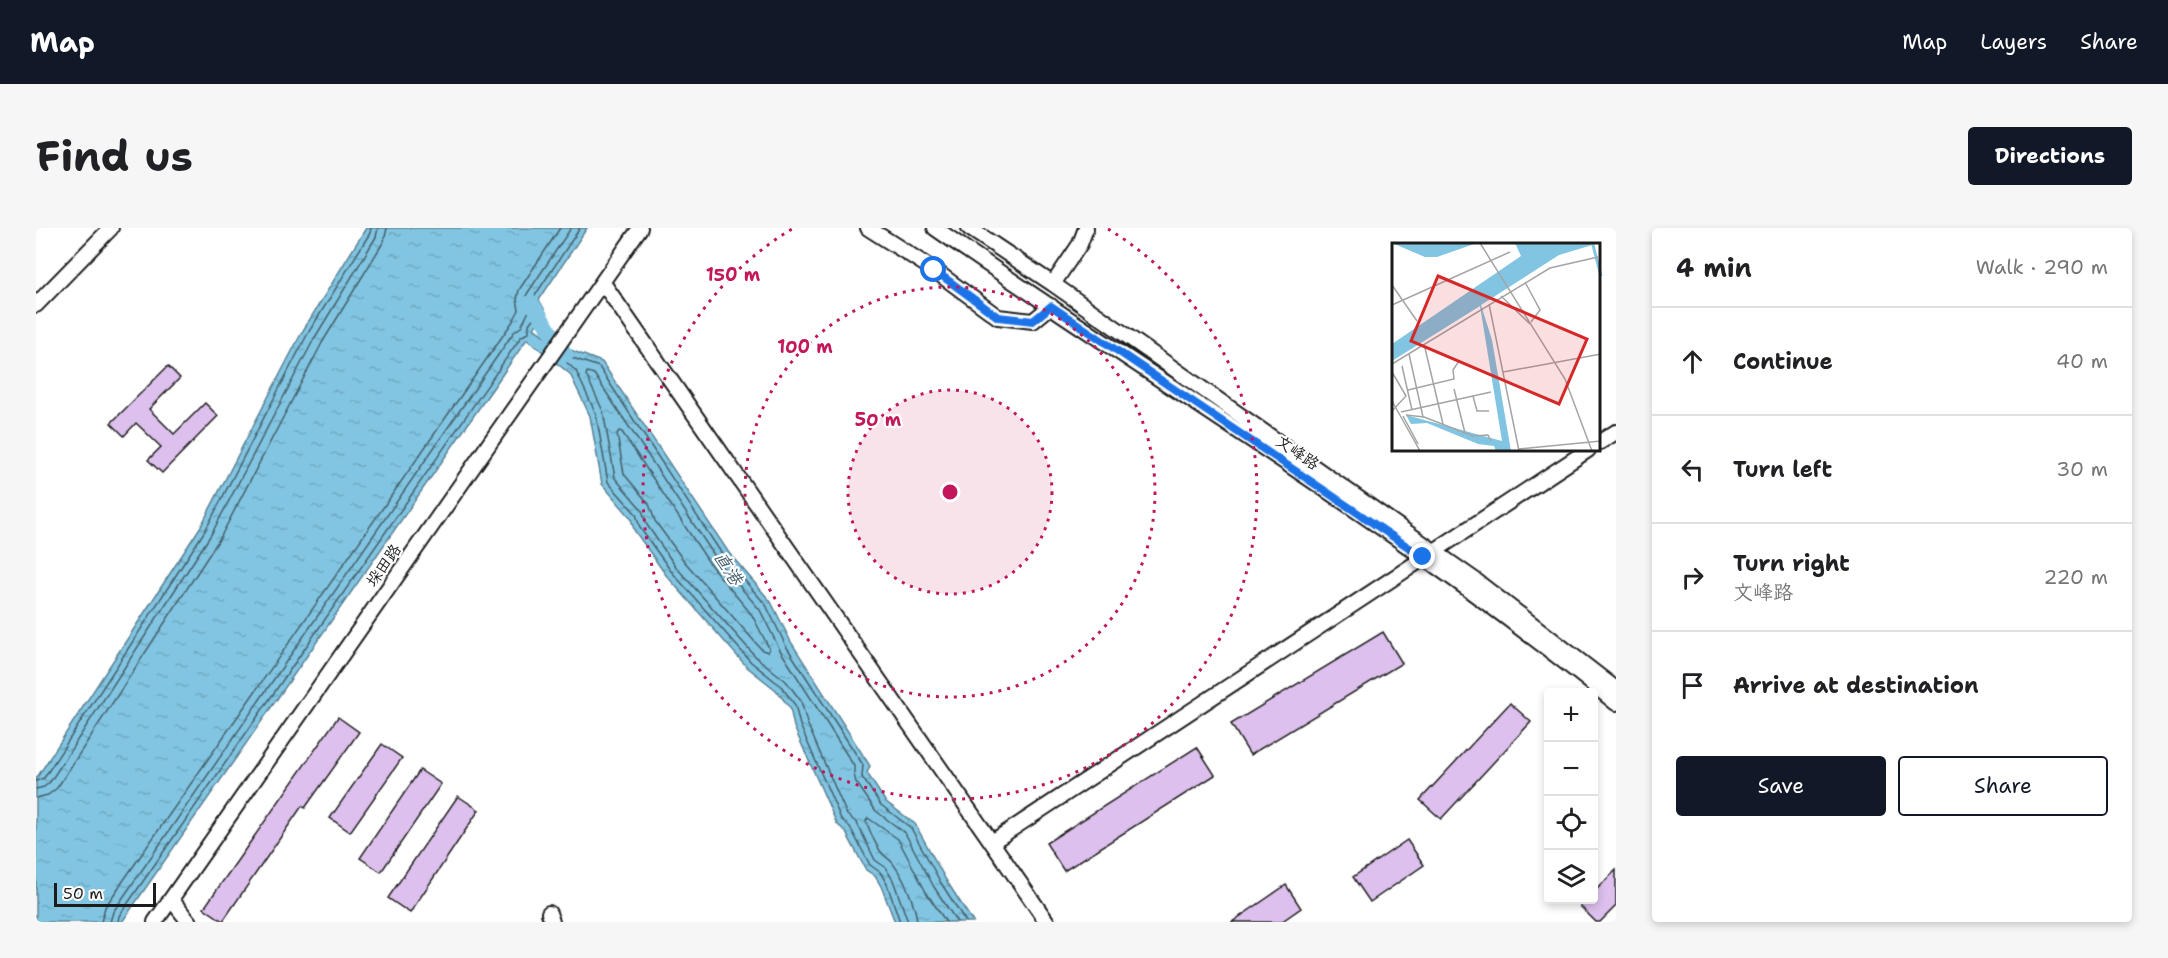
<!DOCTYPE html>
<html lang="en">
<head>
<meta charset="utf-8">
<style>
	:root { --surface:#fff; --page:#f6f6f6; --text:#202124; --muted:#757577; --line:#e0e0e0; --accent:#111827 }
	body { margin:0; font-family:"Shantell Sans","LXGW WenKai TC",sans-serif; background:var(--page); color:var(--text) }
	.controls { position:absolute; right:18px; bottom:18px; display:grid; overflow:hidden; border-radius:6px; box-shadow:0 3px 9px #0003 }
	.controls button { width:54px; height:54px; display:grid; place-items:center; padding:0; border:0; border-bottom:2px solid var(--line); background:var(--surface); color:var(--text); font:30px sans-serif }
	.scale { position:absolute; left:18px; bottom:15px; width:102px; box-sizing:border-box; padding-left:6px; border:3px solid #1c1c1c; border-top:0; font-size:16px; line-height:21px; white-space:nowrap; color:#1c1c1c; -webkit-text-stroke:4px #fff; paint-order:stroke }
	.stop { position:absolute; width:18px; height:18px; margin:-14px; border:4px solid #1a73e8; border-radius:50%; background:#fff }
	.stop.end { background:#1a73e8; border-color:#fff; box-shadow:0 2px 6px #0008 }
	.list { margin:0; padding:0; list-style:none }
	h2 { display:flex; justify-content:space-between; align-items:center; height:78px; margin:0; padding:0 24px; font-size:26px }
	h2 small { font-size:20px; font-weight:400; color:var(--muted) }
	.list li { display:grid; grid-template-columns:39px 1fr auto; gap:18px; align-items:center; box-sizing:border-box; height:108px; padding:0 24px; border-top:2px solid var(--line) }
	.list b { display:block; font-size:22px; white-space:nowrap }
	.list p { margin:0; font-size:20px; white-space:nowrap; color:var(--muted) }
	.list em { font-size:20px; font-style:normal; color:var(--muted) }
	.actions { display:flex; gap:12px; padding:18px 24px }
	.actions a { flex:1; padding:14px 0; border:2px solid var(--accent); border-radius:6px; text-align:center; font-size:21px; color:var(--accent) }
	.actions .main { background:var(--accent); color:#fff }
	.icon { flex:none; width:33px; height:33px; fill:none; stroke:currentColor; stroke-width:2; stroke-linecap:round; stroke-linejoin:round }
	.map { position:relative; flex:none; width:1580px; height:694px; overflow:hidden; border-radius:6px }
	header { display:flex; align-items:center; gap:36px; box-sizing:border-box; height:84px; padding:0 30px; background:var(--accent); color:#fff }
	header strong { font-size:28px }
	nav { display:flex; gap:33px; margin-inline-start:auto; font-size:21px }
	.intro { display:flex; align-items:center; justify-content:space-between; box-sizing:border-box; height:144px; padding:0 36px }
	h1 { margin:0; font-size:42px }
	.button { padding:15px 27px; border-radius:6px; background:var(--accent); color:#fff; font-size:21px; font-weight:700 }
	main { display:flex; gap:36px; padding:0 36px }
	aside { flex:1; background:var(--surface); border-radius:6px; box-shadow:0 3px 9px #0003 }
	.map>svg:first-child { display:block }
	.water { fill:url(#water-ripples); stroke:#598193; stroke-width:1.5 }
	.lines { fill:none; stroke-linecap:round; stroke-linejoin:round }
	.shore { stroke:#44606b; stroke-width:1.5 }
	.canal { stroke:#81c5e2; stroke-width:15 }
	.building { fill:#ddc0ed; stroke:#1c1c1c; stroke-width:1.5 }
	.minor-casing { stroke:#1c1c1c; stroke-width:18 }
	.minor { stroke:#fff; stroke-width:14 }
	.route { stroke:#1a73e8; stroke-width:8 }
	.ring { fill:none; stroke:#c2185b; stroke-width:3; stroke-dasharray:3 6 }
	.labels { text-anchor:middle; stroke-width:4.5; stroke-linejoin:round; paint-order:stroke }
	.street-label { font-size:16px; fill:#1c1c1c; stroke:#fff }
	.water-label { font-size:18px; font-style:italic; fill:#44606b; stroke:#fff }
	.inset-river { fill:none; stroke:#81c5e2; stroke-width:3 }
	.inset-road { fill:none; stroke:#a4a4a4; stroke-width:1.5 }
	.view { fill:#d62828; fill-opacity:0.15; stroke:#d62828; stroke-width:3 }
	.inset-edge { fill:none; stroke:#1c1c1c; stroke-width:3 }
	.centre { fill:#c2185b; stroke:#fff; stroke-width:3 }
	.ring-label { font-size:18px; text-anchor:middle; font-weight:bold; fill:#c2185b; stroke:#fff; stroke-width:4.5; stroke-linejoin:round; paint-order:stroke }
</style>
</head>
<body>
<header>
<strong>Map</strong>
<nav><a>Map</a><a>Layers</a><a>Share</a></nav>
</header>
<div class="intro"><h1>Find us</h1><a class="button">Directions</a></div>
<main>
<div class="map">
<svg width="1580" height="694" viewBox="0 0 1580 694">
	<defs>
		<pattern id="water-ripples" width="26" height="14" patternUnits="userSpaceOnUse" patternTransform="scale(1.5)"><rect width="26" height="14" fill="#81c5e2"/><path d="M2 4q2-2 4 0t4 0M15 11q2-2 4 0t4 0" fill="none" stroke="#6fa9c1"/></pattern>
	</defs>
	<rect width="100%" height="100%" fill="#fff"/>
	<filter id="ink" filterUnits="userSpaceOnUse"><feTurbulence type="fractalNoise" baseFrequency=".0167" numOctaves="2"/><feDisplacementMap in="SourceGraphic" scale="12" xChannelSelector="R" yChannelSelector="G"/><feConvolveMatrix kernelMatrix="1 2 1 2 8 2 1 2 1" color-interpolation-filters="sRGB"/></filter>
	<g filter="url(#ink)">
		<path class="water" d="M330,0h221l-48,72 7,12 -12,16 21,16 47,18 127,191 42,49 20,40 79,124 -3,7 18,28 30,23 31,56 27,42h-78l-14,-36 -6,-10 -9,-6 -21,-39 -8,-7 -43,-97 -4,-19 -14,-18 -29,-23 -81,-92 -32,-45 -3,-12 -29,-34 -12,-68 -20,-42 -43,-35 -405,583h-86v-143l165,-253 101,-194z"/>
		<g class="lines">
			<path class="shore" d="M583,203l3,1 90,135 40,48 17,33 -1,4 -6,-2 -78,-89 -29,-40 -6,-17 -25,-30 -7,-40z
				M0,553l8,-3 162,-249 101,-194 63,-102 1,-5
				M0,561l8,-2 6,-5 162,-249 102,-194 62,-102 2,-9
				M0,570l12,-3 9,-7 163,-250 102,-195 62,-102 3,-13
				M65,694l4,-15 408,-586 6,-11 -2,-11 2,-9 41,-62
				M74,694l3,-10 401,-580 7,-5 8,-16 -3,-10 1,-7 44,-66
				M82,694l1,-6 402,-579 8,-5v-8l9,-12 -4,-10v-5l46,-69
				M864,694l-13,-38 -7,-12 -10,-7 -20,-38 -9,-8 -41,-94 -5,-20 -14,-19 -30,-24 -80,-91 -31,-43 -4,-14 -28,-32 -12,-68 -20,-43 -13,-12 1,-4 35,12 125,190 42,48 20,41 77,119 -1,12 19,28 30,23 30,55 25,39
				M872,694l-15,-42 -8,-13 -10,-7 -18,-37 -10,-8 -40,-92 -6,-22 -15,-20 -30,-24 -80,-90 -29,-42 -5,-15 -27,-32 -12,-67 -17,-36 1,-3 7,2 124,187 42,49 20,40 74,116v9l2,7 20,29 29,22 29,54 23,35
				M881,694c-1,-16 -13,-44 -23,-57 -3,-6 -10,-8 -13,-13 -7,-9 -11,-21 -15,-31l2,-3 30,21 28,53 20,30"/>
			<path class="canal" d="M495,74l35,53"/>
		</g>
		<path class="building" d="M132,138l12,12 -31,31 25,25 31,-31 13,13 -56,57 -14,-13 13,-13 -25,-24 -12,13 -13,-13z
			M1347,404l19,31 -152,92 -19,-31z
			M1474,475l21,19 -90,97 -21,-19z
			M302,489l21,15 -54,76 -3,-2 -79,115 -19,-13z
			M346,516l20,14 -52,74 -20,-14z
			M1161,519l18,28 -151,96 -18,-28z
			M384,542l21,14 -60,88 -21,-14z
			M422,568l21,14 -69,103 -22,-15z
			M1371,612l17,25 -54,37 -17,-25z
			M1580,642v36l-16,16h-4l-16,-16 7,-6h6v-7z
			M1250,657l15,23 -20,14h-49z"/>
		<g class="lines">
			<g class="minor-casing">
				<path id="minor" d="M832,0l66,42 64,47 35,4 18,-15
					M899,0c227,158 467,300 681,475
					M933,0l84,56 422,296 141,109
					M567,55l444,639
					M1017,56l27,-40 6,-16
					M0,77l75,-77
					M1564,214l16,-10
					M956,614l596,-392
					M135,671l18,23
					M513,685l3,9
					M119,694l485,-694"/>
			</g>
			<use href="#minor" class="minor"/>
		</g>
	</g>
	<g class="lines" filter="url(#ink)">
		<path class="route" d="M898,42l64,47 35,4 18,-15 372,251"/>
	</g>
	<circle cx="914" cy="264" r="102" fill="#c2185b" fill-opacity=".12"/>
	<g class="ring">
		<circle cx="914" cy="264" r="102"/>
		<circle cx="914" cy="264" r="205"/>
		<path d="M1072 1A307 307 0 1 1 756 1"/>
	</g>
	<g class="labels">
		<g class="street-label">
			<text transform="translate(1262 224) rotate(34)" y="6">文峰路</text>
			<text transform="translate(347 337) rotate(-55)" y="6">垛田路</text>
		</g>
		<g class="water-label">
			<text transform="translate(692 340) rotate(57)" y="6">直港</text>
		</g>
	</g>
	<g transform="translate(1356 15)">
		<rect width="208" height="208" fill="#fff"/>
		<path d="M0,0l24,1 61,-1 -40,14h-12zM123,0h84l-40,12 -78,50 11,35 19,111h-15l-2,-5 -16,-2 -51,-21 -16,1 -5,-9 96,26 -22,-135 -88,55v-17l129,-88z" fill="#81c5e2"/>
		<path class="inset-river" d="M201,2l8,31"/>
		<path class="inset-road" d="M88,0l85,136 27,72M133,39l15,28 -9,12M0,42l25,36M109,53l29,28M97,61l30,147M0,62l118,-53M32,101l19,80M17,111l14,63M0,121l158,-96 48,-11M10,123l10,44M0,129l14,24 -14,15M111,129l98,-18M62,146l11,44M16,147l46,-11 -1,-9 6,-9M81,153l4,15h12M0,158l28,50M9,169l90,-20M14,172l18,2 49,19 15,-1 3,6M11,173l15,28M127,206l82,-8"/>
		<path class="view" d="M46,33l149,63 -28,65 -148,-63z"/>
		<rect width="208" height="208" class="inset-edge"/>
	</g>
	<circle cx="914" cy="264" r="9" class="centre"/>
	<g class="ring-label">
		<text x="697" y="53">150 m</text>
		<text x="769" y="125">100 m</text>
		<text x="842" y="198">50 m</text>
	</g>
</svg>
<div class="controls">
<button>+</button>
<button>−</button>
<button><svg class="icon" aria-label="locate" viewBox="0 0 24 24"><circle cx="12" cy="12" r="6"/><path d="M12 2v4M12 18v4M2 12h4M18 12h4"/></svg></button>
<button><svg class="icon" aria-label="layers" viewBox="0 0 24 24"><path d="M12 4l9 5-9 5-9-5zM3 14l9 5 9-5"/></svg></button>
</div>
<div class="scale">50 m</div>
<div class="stop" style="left:898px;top:42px"></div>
<div class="stop end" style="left:1387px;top:329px"></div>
</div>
<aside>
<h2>4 min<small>Walk · 290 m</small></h2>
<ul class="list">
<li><svg class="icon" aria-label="ahead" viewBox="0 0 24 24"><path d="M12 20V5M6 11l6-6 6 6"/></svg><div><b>Continue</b></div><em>40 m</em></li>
<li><svg class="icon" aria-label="left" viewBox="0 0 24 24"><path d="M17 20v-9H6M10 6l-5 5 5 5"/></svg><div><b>Turn left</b></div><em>30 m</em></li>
<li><svg class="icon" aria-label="right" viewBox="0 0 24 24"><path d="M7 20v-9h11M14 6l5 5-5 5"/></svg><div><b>Turn right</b><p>文峰路</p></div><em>220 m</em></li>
<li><svg class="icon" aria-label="arrive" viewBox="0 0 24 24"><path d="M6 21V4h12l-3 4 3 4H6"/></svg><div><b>Arrive at destination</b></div></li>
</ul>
<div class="actions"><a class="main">Save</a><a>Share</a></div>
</aside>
</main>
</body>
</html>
